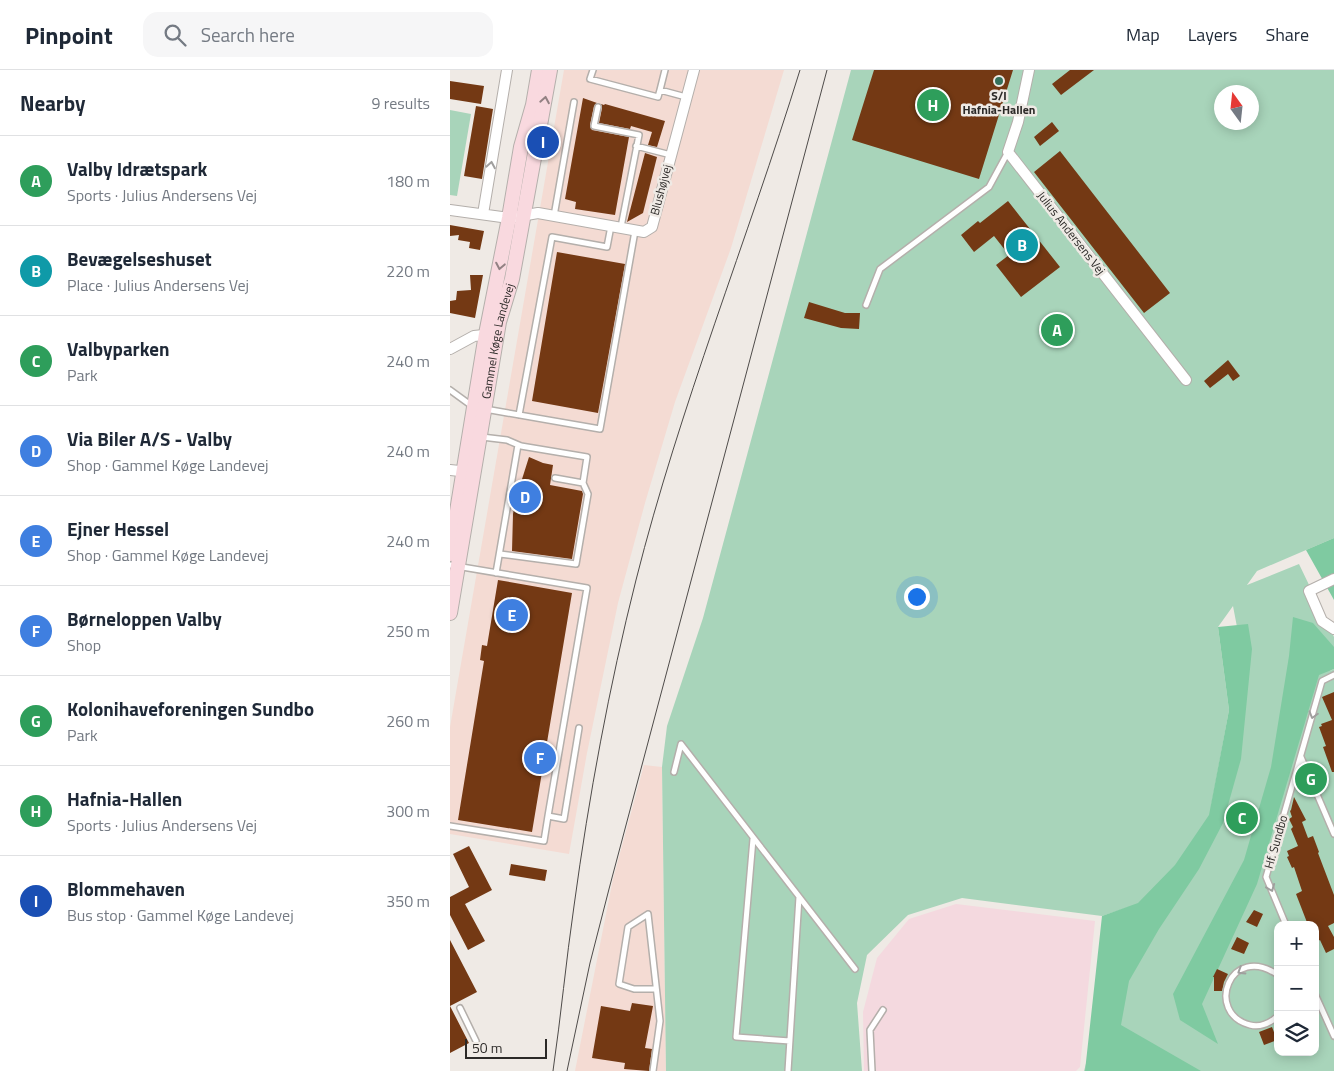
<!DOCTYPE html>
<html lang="en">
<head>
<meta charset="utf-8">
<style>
	:root { --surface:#fff; --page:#f6f6f7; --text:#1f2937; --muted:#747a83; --line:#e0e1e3; --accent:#35715c }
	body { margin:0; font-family:"Titillium Web",sans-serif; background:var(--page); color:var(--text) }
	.controls { position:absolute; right:15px; bottom:15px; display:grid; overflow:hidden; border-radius:10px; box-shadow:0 2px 12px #0003 }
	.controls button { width:45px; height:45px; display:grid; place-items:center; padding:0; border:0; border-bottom:1px solid var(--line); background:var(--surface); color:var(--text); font:25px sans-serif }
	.compass { position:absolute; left:764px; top:15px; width:45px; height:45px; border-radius:50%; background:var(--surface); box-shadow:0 2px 12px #0003; rotate:345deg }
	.scale { position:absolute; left:15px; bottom:12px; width:82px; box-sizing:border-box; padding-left:5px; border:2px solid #2b2927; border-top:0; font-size:14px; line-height:18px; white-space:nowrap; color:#2b2927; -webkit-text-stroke:4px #efeae5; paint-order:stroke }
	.you { position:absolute; left:466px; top:526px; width:18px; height:18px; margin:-12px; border:4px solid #fff; border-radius:50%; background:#1a73e8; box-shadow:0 0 0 8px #1a73e833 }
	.badge { display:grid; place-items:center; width:32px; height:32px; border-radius:50%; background:var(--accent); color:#fff; font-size:16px; font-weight:700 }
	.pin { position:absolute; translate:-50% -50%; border:2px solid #fff; box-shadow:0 1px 5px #0006 }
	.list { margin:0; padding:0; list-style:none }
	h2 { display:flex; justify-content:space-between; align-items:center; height:65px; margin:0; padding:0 20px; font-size:21px }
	h2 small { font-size:16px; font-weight:400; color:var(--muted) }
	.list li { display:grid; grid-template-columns:32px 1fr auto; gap:15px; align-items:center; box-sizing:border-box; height:90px; padding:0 20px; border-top:1px solid var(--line) }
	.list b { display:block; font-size:19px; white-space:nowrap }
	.list p { margin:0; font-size:16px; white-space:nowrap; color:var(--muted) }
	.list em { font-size:16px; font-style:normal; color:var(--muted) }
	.icon { flex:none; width:28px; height:28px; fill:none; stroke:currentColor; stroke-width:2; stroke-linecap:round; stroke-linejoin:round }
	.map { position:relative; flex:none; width:884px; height:1001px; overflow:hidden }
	header { display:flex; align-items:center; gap:30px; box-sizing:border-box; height:70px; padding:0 25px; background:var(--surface); border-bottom:1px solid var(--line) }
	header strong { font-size:24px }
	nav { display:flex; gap:28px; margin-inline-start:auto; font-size:18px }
	.search { width:350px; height:45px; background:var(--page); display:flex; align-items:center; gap:12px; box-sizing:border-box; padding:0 18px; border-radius:15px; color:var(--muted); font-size:19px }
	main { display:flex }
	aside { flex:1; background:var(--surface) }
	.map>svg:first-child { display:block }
	.commercial { fill:#f4dbd3 }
	.industrial { fill:#f4d9df }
	.green { fill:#a8d4ba; fill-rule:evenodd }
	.forest { fill:#7fcaa1 }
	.building { fill:#743914 }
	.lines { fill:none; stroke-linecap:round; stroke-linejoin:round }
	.service-casing { stroke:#b4afab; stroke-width:8 }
	.minor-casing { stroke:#b4afab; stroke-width:12 }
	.secondary-casing { stroke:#b4afab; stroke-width:16 }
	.service { stroke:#fff; stroke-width:5 }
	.minor { stroke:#fff; stroke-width:10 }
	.secondary { stroke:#f9d9df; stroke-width:14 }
	.tram { stroke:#4e4b49; stroke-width:1 }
	.oneway { stroke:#928183 }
	.oneway2 { stroke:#a09f9e }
	.poi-dot { fill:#35715c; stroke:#efeae5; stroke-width:2 }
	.labels { text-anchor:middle; stroke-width:5; stroke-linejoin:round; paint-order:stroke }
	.poi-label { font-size:12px; font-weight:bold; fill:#2b2927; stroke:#efeae5 }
	.street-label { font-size:12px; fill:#2b2927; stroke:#efeae5 }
</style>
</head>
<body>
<header>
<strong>Pinpoint</strong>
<div class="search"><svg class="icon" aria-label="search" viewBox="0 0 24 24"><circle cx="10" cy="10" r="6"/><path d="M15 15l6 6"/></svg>Search here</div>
<nav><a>Map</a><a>Layers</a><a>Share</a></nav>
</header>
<main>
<aside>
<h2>Nearby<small>9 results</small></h2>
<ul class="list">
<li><span class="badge" style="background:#2e9e5b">A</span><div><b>Valby Idrætspark</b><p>Sports · Julius Andersens Vej</p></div><em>180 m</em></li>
<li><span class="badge" style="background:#0f9aa8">B</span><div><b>Bevægelseshuset</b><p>Place · Julius Andersens Vej</p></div><em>220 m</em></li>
<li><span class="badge" style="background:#2e9e5b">C</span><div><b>Valbyparken</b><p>Park</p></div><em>240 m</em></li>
<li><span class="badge" style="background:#3f7fe0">D</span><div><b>Via Biler A/S - Valby</b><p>Shop · Gammel Køge Landevej</p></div><em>240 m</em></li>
<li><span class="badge" style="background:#3f7fe0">E</span><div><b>Ejner Hessel</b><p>Shop · Gammel Køge Landevej</p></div><em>240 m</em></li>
<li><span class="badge" style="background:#3f7fe0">F</span><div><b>Børneloppen Valby</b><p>Shop</p></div><em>250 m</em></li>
<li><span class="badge" style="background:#2e9e5b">G</span><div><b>Kolonihaveforeningen Sundbo</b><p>Park</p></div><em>260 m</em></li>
<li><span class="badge" style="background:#2e9e5b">H</span><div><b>Hafnia-Hallen</b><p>Sports · Julius Andersens Vej</p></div><em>300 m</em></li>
<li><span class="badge" style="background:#1a4fb4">I</span><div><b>Blommehaven</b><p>Bus stop · Gammel Køge Landevej</p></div><em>350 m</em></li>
</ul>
</aside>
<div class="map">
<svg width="884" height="1001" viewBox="0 0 884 1001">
	<rect width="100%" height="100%" fill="#efeae5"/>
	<path class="commercial" d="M114,0h220l-53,178 -56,154 -30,101 -27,100 -31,150 -18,101 -119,-20v-107z
		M194,695l18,2 4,304h-91l38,-192z"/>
	<path class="industrial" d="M506,834l139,17 -15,146 -4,4h-212l-1,-59 14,-54 32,-39z"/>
	<path class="green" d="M401,0h483v468l-77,33 -10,14 52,-21 35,73v29l-4,5 4,-2v402h-250l45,-164 -27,9 -140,-18 -54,17 -41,40 -10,48 5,68h-196l-4,-304 5,-41 36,-108zM772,22h30v30h-30zM783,536l8,42 -19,137 -11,22 18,-97 -11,-83zM828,855h37v127h-37z
		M0,40l21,4 -14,82 -7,-1z"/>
	<path class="forest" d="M884,468v62l-28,-50z
		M843,547l20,6 21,24v22l-15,6 -62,209 -55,120 16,40 -38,-24 -7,-26 71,-134 27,-93 18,-111z
		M798,554l4,25 -11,110 -18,64 -24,46 -40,60 -30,52 -8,44 80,46h-116l17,-155 36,-13 37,-38 34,-50 20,-105 -11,-83z"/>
	<path class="building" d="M424,0h139l-34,109 -127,-39z
		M620,0h24l-33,25 -9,-11z
		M0,11l34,5 -3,18 -31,-5z
		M133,28l14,5 -3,3 -4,19 2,5 37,7 -14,78 -40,-6 1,-7 -11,-3z
		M151,34l3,1 1,-1 60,17 -8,26 -9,-2 4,-13 -21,-6 -1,3 -31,-6 3,-15z
		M26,36l17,3 -11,70 -18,-3z
		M602,52l7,9 -19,15 -6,-9z
		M610,81l110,142 -26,20 -110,-141z
		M195,83l12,4 -14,56 -16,9z
		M558,131l52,66 -39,30 -25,-32 13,-10 -15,-19 -20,16 -13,-17 17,-14 2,2z
		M0,155l34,6 -4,19 -11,-2 1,-6 -12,-2 1,-5 -9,1z
		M107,182l68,12 -27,149 -66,-12z
		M20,205h13l-8,43 -25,-5v-12l6,-1 1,-9 14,-1z
		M359,232l36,11h15l-1,16 -18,-1 -37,-10z
		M778,290l12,16 -7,5 -5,-7 -18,14 -6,-7z
		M79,387l14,6 10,2 -3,20 32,6 1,3 -11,65 -60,-8 1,-37 4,-19z
		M48,510l74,13 -40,239 -74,-12 26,-159 -4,-1 2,-15 5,1z
		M884,622v80h-2l-9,-25 3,-1 -7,-19 3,-1 -1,-2 11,-4 -10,-23z
		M844,727l12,23 -4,2 6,16 5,-2 6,16 -1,1 16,42v28l-6,3 6,11v12l-8,4 -6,-13 -2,1 -3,-6v-10h-7l-12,-31 6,-3 -8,-24 -2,1 -5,-11 2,-1 -2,-5 11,-5 -7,-17 2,-2 -4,-8 3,-2 -2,-6 1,-1z
		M19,776l23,44 -27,14 20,37 -17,9 -18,-35v-18l19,-10 -16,-33z
		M61,794l36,6 -2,11 -36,-6z
		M804,840l9,4 -6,13 -11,-5z
		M787,867l12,6 -5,11 -13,-5z
		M0,870l27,52 -27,14 19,37 -19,10z
		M767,899l11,5 -4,8 -2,9h-8v-14h-1z
		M182,933l21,3 -8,42 7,1 -3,22 -25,-2 1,-6 -33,-5 9,-52 29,5z
		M822,957l5,13 -13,5 -5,-13z"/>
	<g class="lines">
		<g class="service-casing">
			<path id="service" d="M143,0l-3,9 68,18 2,-7 26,7
				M210,20l5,-20
				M148,37l-4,19 45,9 -18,92
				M186,76l35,9
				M104,146l20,-114
				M416,235l14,-36 109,-82 19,-35
				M0,320l22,16
				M35,339l115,20 35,-198
				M69,345l33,-178 55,10 4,-21
				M32,367l25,3 14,6 66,11 -4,26 -28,-5
				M50,484l76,10 12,-70 -5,-11
				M0,495l137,23 -39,228 16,3 15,-91
				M46,503l22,-128
				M851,687l33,77
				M224,702l7,-28 174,225
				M0,756l94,15 4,-25
				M303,769l-17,198 54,4
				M836,855l-20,-48 56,-196 12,-6
				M828,905c-48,-33 -74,38 -28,50 11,3 20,-2 28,-9
				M865,924l19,42
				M10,938l16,33
				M203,1001l7,-50 -12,-107 -20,13 -9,57 15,5h22
				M338,1001l11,-174
				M422,1001l-2,-41 13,-20"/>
		</g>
		<g class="minor-casing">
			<path id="minor" d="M579,0l-11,52 -10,30 178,228
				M0,140l59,8 29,-5 106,19 8,-5 42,-157
				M33,144l24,-144
				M0,279l24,-13 19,-2
				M0,400l19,2
				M884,509l-25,12 13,30 12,8"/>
		</g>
		<g class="secondary-casing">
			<g id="secondary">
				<path d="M0,484l36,-220 23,-116 12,-71 12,-42 6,-35"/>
				<path id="s1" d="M0,543l49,-291 13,-43 38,-209"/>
			</g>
		</g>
		<use href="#service" class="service"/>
		<use href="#minor" class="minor"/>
		<use href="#secondary" class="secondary"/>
		<path class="tram" d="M103,1001c8,-55 13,-110 21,-165 15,-110 35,-219 62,-326 44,-174 111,-339 164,-510
			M117,1001l23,-108 19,-74 218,-819"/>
	</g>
	<defs><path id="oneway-chevron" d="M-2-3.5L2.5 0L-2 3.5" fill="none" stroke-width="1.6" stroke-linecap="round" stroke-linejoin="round" transform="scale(1.25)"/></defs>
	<g class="oneway">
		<use href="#oneway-chevron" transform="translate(95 30) rotate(-80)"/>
		<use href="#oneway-chevron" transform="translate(50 196) rotate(101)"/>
	</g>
	<g class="oneway2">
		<use href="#oneway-chevron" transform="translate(41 95) rotate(-80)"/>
		<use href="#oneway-chevron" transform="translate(863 645) rotate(106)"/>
		<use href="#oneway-chevron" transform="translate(821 818) rotate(68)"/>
		<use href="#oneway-chevron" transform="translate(791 901) rotate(148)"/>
	</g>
	<circle class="poi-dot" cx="549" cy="11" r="5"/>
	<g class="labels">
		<g class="poi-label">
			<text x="549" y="30">S/I<tspan x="549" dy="14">Hafnia-Hallen</tspan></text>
		</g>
		<g class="street-label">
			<text transform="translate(211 120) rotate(-75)" y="4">Blushøjvej</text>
			<text transform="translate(621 163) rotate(52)" y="4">Julius Andersens Vej</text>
			<text dy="4" stroke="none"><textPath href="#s1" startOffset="276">Gammel Køge Landevej</textPath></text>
			<text transform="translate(826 772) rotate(-74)" y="4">Hf. Sundbo</text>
		</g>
	</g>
</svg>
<div class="controls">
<button>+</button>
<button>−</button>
<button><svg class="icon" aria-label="layers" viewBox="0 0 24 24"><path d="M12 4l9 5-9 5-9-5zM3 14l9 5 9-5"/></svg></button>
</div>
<svg class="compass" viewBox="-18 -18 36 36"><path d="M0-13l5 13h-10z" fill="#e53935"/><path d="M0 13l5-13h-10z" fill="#747a83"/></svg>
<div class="scale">50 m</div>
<div class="you"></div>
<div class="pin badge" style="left:607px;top:260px;background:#2e9e5b">A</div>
<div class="pin badge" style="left:572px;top:175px;background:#0f9aa8">B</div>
<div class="pin badge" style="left:792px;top:748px;background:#2e9e5b">C</div>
<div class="pin badge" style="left:75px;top:427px;background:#3f7fe0">D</div>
<div class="pin badge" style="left:62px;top:545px;background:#3f7fe0">E</div>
<div class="pin badge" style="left:90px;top:688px;background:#3f7fe0">F</div>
<div class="pin badge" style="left:861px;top:709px;background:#2e9e5b">G</div>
<div class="pin badge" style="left:483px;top:35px;background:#2e9e5b">H</div>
<div class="pin badge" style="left:93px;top:72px;background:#1a4fb4">I</div>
</div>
</main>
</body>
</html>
